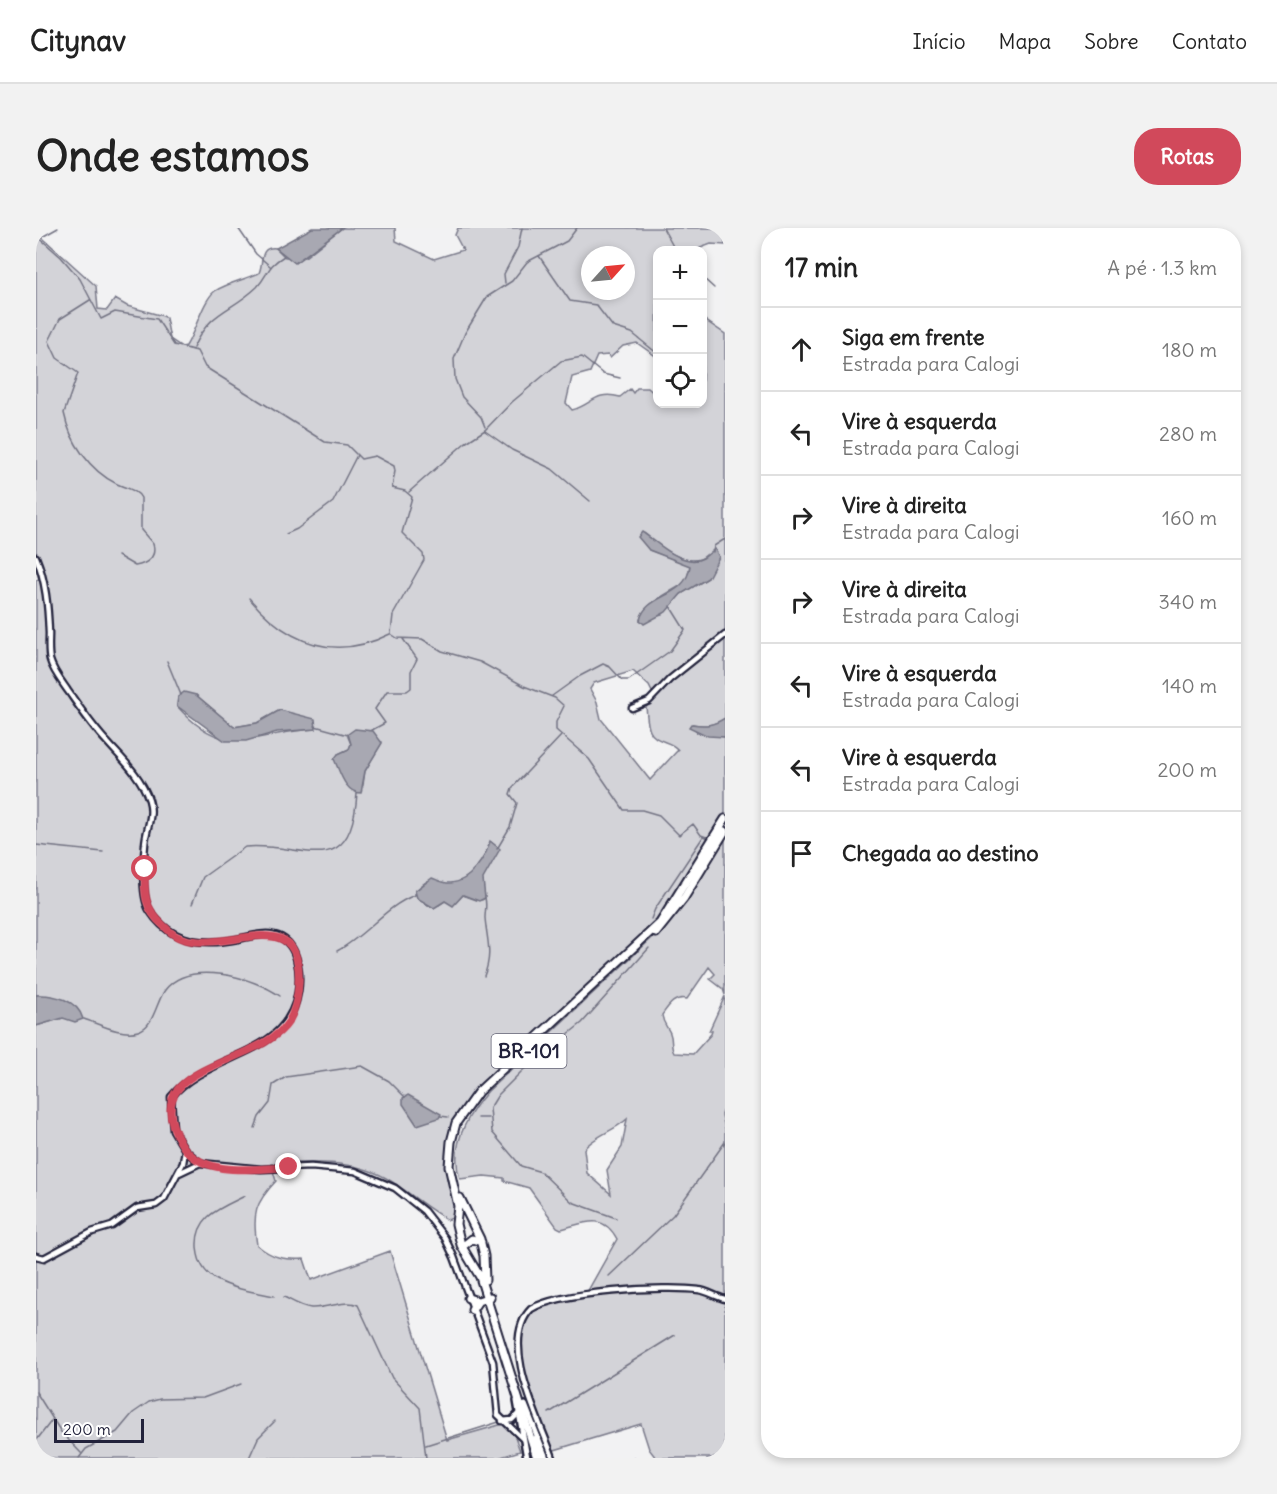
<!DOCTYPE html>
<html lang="pt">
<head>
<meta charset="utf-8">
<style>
	:root { --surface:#fff; --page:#f2f2f2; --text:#222; --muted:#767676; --line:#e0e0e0; --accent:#d1495b }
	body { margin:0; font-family:Delius,sans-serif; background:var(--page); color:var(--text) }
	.controls { position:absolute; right:18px; top:18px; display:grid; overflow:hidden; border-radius:12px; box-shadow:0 3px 9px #0003 }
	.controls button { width:54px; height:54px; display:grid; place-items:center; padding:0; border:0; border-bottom:2px solid var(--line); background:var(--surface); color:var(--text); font:30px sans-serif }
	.compass { position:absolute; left:545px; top:18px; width:54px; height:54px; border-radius:50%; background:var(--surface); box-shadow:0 3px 9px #0003; rotate:63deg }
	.scale { position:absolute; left:18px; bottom:15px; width:90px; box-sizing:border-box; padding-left:6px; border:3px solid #22223b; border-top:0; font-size:16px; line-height:21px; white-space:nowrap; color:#22223b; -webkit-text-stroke:4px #fff; paint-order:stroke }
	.stop { position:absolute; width:18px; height:18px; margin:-14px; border:4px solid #d1495b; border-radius:50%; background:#fff }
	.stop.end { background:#d1495b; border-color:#fff; box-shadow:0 2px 6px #0008 }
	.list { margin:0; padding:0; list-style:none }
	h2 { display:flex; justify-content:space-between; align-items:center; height:78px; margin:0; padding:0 24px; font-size:26px }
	h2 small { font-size:20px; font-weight:400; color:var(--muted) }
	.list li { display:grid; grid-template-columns:39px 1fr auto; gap:18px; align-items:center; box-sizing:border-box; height:84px; padding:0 24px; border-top:2px solid var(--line) }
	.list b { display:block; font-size:22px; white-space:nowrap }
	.list p { margin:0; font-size:20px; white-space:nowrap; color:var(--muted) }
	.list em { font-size:20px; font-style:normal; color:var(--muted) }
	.icon { flex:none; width:33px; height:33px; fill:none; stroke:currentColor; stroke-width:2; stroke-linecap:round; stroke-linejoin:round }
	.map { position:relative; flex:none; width:689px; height:1230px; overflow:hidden; border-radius:24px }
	header { display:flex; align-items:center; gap:36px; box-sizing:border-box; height:84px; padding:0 30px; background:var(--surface); border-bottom:2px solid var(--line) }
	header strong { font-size:28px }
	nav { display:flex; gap:33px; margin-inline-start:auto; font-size:21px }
	.intro { display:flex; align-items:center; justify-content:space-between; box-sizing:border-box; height:144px; padding:0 36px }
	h1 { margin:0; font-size:42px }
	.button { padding:15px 27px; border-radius:24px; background:var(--accent); color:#fff; font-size:21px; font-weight:700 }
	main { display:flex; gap:36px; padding:0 36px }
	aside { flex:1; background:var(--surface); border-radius:24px; box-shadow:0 3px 9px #0003 }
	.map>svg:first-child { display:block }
	.green { fill:#d3d3d8; stroke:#7a7a8a; stroke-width:1.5; fill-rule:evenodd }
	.water { fill:#a8a8b2; stroke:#727282; stroke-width:1.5 }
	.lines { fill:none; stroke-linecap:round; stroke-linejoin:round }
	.stream { stroke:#727282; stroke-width:1.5 }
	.secondary-casing { stroke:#22223b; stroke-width:9 }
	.primary-casing { stroke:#22223b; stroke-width:10 }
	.highway-casing { stroke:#22223b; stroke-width:11 }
	.secondary { stroke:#fff; stroke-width:4.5 }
	.primary { stroke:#fff; stroke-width:5 }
	.highway { stroke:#fff; stroke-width:7 }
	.route { stroke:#d1495b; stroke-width:8 }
	.labels { text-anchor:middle; stroke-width:5; stroke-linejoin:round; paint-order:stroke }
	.shield { fill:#fff; stroke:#646476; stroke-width:1.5 }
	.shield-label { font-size:20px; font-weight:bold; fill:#22223b }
</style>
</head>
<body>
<header>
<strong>Citynav</strong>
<nav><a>Início</a><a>Mapa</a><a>Sobre</a><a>Contato</a></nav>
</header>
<div class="intro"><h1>Onde estamos</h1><a class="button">Rotas</a></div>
<main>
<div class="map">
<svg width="689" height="1230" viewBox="0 0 689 1230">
	<rect width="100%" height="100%" fill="#f2f2f3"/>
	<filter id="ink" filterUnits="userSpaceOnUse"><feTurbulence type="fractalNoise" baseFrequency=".0167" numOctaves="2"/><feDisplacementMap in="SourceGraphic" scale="12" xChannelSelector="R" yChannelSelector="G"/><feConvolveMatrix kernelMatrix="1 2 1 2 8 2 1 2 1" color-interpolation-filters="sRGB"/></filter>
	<g filter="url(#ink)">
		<path class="green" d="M306,0h53l1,13 38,18 29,-9 -8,-15 3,-7h267v17l-14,-1 -16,6h-37l-1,107 -20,-14 -14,3 -13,12 -2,-3 -11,1 -7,16 -18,5 -6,26 6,7c20,-5 23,-20 48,-13l10,-8 3,4 4,-5h11l9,8 1,8h44l1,-85 22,15v384c-11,7 -19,9 -32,6l4,9 28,4v76l-61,98 -20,26 -183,176 -12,51 11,49 -12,7c-22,-12 -40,-29 -62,-42 -33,-19 -78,-16 -115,-14l5,17c-21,22 -24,33 -19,64 15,13 27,15 47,14l7,21 79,-29 57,189 63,-18 10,29 -22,7h-462v-432l27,-8 -23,-23h-4v-415l3,-1 -3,-10v-337l60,54 2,23 9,1 8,-11 12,7 36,10 3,2 4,21 12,8 4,-1c9,-14 17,-46 29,-55 12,-8 31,-12 44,-18 5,-10 -1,-27 17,-25l9,9h20zM554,27h36v36h-36zM608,305c12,12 46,38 62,22l2,23 -27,16 -19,21 -22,5c4,-18 33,-28 47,-39l3,-16 -41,-15zM597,443l16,15 6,12 -9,9c1,7 1,18 4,24 5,12 21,9 28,19l-28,30 -49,-61 -4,-17 -7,-13 4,-6zM160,467l38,32 23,-4 23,-13 23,7 12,12c-61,3 -88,33 -138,-23l1,-9zM312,509l34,5 -17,29 -2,14 -25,-31 11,-5 2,-5zM455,614l8,7 -17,30 3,19 -3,2 -19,-5 -7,7 -11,-1 -6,4 -10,1 -14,-12v-3c20,-18 13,-9 34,-7 19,1 37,-27 42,-42z
			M689,610v157l-2,-6 -13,-10 5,-5 -6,-7 -22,32c-12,-3 -18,6 -25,16 1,9 5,11 8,18 3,7 0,13 4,20l19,1 18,-20 1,-3h-3l16,-35v105l-3,14 3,14v329h-69l-7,-9 -8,-25 -90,27c-13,-28 -53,-124 -19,-144 14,-9 39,-10 54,-13l31,-55c-15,-28 -34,-15 -56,-10l-4,-2 -28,-39 -25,-7v-3l-20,-2 -24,3c-11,-33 7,-64 28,-88l178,-166zM591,891l-5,28 -15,23 4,24 -24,-21 -3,-24c10,-13 30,-18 43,-30z"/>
		<path class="water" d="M276,0h30l-47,35 -19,-15z
			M606,304c13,8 41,37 61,26 4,-2 7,-6 12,-9l4,8 -11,21 -27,16 -15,18 -22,12 -4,-4c6,-27 46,-21 50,-54l-41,-16 -11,-13z
			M148,464l12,3 38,32 23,-4 23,-13 35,9 1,10 -39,3 -31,9h-21l-48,-35 1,-9z
			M689,490v19l-17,-1 -19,-9 2,-3c14,2 22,2 34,-6z
			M319,501l18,2 9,12 -17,28 -4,22c-16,0 -21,-21 -27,-34l4,-5 11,-5 2,-5 -3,-10z
			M454,613l10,8 -17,30 2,19 -6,3 -16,-6 -10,11 -8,-5 -11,7 -17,-10 -2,-7 17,-13c6,2 13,6 19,5 19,-1 35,-26 39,-42z
			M0,767c18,-1 42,5 47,24l-8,3 -12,-4 -27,8z
			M372,867l33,19 -2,4 -22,7 -14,-21v-6z"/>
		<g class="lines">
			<path class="stream" d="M202,0l18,26 14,12
				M627,0l12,22
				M0,7l25,22 19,22 21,40 14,-7 42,7 17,26 23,6 8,16 120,75 22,3 14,14 14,-3 19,10 1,5 -3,17 13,3 7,6 -10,36 21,21 1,6 -31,55 -2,18
				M6,9l16,-9
				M503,28l31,45 26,4 17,22 19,6 26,21
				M666,49l12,11
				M469,55l-1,-9 14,-27 4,-19
				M54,72l-30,19 -11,22 8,17 21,15 -14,40c6,29 26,58 53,71 8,4 19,5 24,14v32l12,14c4,13 -6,20 -18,22l-17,-10
				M157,120c17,-38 38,-36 64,-61 12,-13 9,-20 27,-31
				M449,199l-4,-10 -19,-20 -7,-18 -1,-20 11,-26 22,-36 25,-16 15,-19 40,-21 10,-13
				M449,203l27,19 40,19 38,32
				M373,264l56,-49 20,-13 27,-28 49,-41 21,-4 21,17 17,4
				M250,306l11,-5 36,-27 24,-47
				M677,324l1,-6 11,-7
				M213,370c39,46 85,64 141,36
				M355,406l6,4 25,1 20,12 38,11 44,24 31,12 9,8 -8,16v8l33,29 35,51h18l17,5 20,20 14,-11 8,11 8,3
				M131,433l14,34
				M516,468l28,-20 23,-12 7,3 12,13h7l41,-29 15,-21 -15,-24
				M279,498l33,9
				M336,502l13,-7 -10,-14 12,-18h20l4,-3v-17l6,-12 -14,-20
				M0,617l67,7
				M461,621l13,-22 7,-24 -7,-9 2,-6 49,-52
				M156,676l11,-27 42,-30c58,-6 106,38 112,-54
				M615,691l4,-10 48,-72
				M301,723c30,-16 47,-44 78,-56
				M448,748c9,-23 3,-35 1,-58 0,-7 2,-13 0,-20
				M48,791c15,5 38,17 54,12 16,-4 18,-29 27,-41 23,-31 89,-13 115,6
				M404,888l8,1
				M442,890h10
				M219,900l4,-11 11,-14 3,-18 13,-8 76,-11 27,15 16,16
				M209,968c-12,6 -27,12 -37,21 -17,17 -14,49 7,62 18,10 38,13 59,17
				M580,990l-44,-16 -31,-30 -20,-6 -29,-34 -2,-24 8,-13 24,-24 60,-48 67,-75
				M573,1048l64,-61 52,-73
				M248,1069c8,4 17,10 27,11 15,1 34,-9 47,-3l34,73 28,30 6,50
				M0,1164l25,40 20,21
				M513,1185l126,-78
				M0,1213l16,-21
				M390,1217l73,-23
				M598,1229v1
				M43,1230l7,-9 31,-17 16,-19 16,-11 11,-3 43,-1 38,-14
				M213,1230l9,-20 17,-17"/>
			<g class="secondary-casing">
				<path id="secondary" d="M0,329c10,24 12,50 13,76 0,8 -1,19 1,27 3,11 12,22 18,31 12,17 24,35 39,51 16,18 34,34 42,58 5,16 -3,28 -4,44 -2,17 -4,54 5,67 20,31 54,35 88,28 11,-2 25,-7 36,-4 24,5 27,37 24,57 -11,66 -89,60 -127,105l2,33 12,20 15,13 61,6 50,-2 44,4 40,17 29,23 21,27 9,19 39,105 5,53 25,24
					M596,480l17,-7 21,-22 55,-44
					M143,945l21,-10
					M0,1028l8,2 48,-26 20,-6 25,-18 19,-3 8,-6 19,-36 2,-13
					M466,1193l10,-1 6,-6
					M517,1230c-13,-37 -55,-116 -22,-149 27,-17 135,-24 168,-19 9,1 17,7 26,9"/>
			</g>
			<g class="primary-casing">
				<path id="primary" d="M481,1173l10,57
					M489,1177l21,53"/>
			</g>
			<g class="highway-casing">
				<path id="highway" d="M620,705l28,-35 41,-67
					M424,970l20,41 4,17 1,24
					M426,1019l10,-8 9,3
					M432,1070l10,3
					M436,1082l6,-9 12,-4
					M500,1211l6,19
					M501,1230l-57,-181 -19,-32 -5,-21 2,-18 -9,-40 2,-24 5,-19 22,-31 182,-169 65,-104"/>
			</g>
			<use href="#secondary" class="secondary"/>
			<use href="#primary" class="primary"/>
			<use href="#highway" class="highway"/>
		</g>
	</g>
	<g class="lines" filter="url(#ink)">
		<path class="route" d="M109,641c-1,24 -1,40 19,57 4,4 9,9 14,11 46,21 130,-41 120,53 -1,10 -4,22 -9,31 -29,47 -156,40 -108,122 20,35 73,26 108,24"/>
	</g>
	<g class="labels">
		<rect class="shield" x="455.5" y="806" width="75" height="34" rx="4.5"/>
		<g class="shield-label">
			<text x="493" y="830">BR-101</text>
		</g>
	</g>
</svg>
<div class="controls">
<button>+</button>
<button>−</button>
<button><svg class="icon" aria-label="locate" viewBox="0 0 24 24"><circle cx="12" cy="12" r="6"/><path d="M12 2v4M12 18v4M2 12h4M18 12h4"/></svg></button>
</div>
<svg class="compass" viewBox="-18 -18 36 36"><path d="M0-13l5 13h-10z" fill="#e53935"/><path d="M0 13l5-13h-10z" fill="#767676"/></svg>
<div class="scale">200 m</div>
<div class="stop" style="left:109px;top:641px"></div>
<div class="stop end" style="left:253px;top:939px"></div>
</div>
<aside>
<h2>17 min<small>A pé · 1.3 km</small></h2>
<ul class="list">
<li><svg class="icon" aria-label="ahead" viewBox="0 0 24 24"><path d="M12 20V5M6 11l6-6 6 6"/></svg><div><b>Siga em frente</b><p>Estrada para Calogi</p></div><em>180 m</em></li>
<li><svg class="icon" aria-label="left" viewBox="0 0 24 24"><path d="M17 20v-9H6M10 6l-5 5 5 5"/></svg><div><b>Vire à esquerda</b><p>Estrada para Calogi</p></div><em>280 m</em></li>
<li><svg class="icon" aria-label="right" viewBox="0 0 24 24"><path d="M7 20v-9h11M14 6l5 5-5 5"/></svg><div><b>Vire à direita</b><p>Estrada para Calogi</p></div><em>160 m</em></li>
<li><svg class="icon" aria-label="right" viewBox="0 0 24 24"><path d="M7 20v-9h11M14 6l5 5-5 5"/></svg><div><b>Vire à direita</b><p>Estrada para Calogi</p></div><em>340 m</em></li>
<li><svg class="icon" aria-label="left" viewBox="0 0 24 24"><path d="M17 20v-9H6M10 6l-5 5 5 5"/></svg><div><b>Vire à esquerda</b><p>Estrada para Calogi</p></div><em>140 m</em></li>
<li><svg class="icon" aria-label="left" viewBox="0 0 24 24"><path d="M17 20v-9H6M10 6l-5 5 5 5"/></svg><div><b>Vire à esquerda</b><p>Estrada para Calogi</p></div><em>200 m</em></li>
<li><svg class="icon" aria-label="arrive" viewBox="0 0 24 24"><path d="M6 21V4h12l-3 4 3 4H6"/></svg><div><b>Chegada ao destino</b></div></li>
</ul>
</aside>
</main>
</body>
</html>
